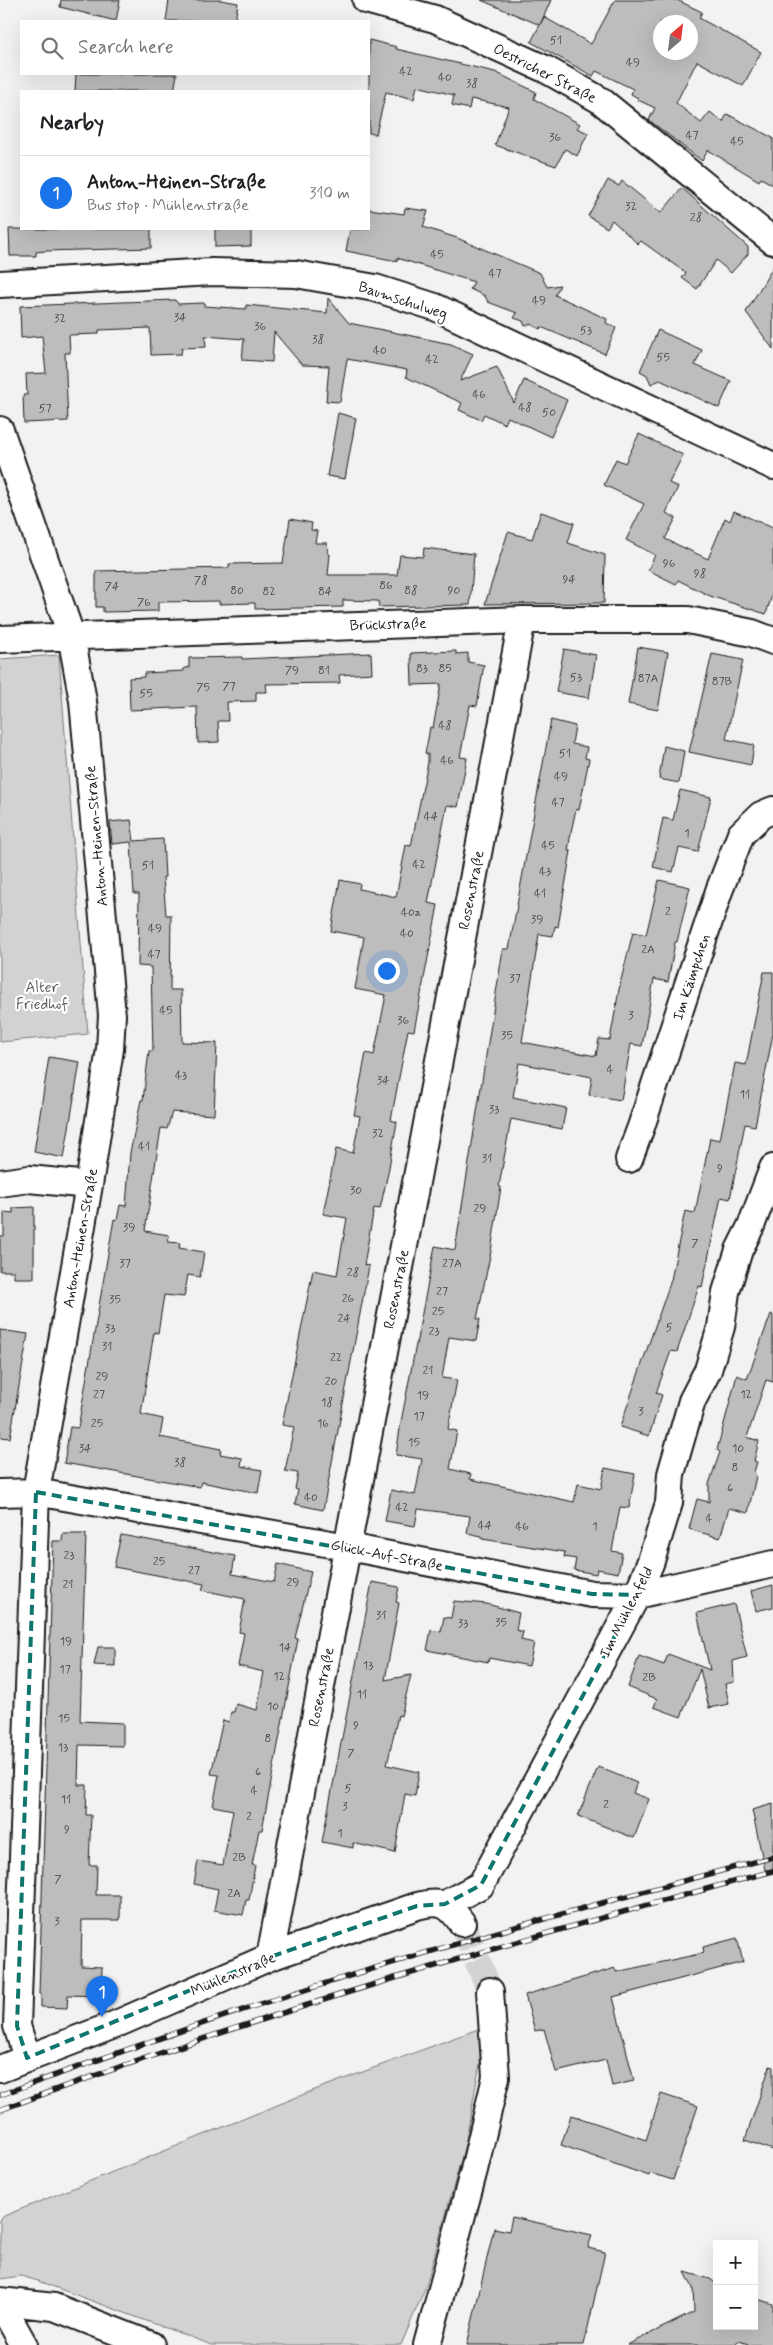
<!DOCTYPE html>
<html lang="en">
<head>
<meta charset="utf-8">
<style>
	:root { --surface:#fff; --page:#f6f6f6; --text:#202124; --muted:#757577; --line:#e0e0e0; --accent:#1a73e8 }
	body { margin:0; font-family:Mynerve,sans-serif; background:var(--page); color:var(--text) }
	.controls { position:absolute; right:15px; bottom:15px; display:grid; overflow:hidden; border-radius:0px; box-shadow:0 5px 20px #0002 }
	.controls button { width:45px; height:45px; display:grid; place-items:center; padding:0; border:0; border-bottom:1px solid var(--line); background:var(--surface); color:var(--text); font:25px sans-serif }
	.compass { position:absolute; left:653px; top:15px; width:45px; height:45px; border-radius:50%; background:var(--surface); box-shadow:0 5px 20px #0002; rotate:28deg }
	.you { position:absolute; left:386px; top:970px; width:18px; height:18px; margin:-12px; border:4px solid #fff; border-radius:50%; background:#1a73e8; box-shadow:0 0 0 8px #1a73e833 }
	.badge { display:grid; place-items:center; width:32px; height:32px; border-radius:50%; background:var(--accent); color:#fff; font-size:16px; font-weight:700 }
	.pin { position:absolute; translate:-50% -41px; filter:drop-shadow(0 1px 2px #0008) }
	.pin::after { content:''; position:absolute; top:26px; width:18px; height:15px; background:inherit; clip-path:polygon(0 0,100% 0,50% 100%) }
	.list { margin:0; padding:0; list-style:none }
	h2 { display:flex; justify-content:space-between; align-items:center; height:65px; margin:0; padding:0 20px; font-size:21px }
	h2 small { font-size:16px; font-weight:400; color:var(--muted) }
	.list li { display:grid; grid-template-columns:32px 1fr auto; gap:15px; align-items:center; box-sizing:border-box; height:75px; padding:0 20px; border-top:1px solid var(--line) }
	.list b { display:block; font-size:19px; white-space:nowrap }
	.list p { margin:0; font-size:16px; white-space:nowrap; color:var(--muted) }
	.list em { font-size:16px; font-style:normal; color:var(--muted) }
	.icon { flex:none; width:28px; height:28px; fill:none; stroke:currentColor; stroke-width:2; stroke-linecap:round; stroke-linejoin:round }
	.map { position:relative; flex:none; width:773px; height:2345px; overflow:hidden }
	.search { position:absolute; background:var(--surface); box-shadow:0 5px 20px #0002; left:20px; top:20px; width:350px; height:55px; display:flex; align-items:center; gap:12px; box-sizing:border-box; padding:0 18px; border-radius:0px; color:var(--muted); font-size:19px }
	.panel { position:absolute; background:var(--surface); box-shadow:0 5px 20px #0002; left:20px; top:90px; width:350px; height:140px; border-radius:0px }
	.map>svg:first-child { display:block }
	.green { fill:#d2d2d2; stroke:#777 }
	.building { fill:#bdbdbd; stroke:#1c1c1c; fill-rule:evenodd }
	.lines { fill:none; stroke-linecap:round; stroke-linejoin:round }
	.minor-tunnel { stroke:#d2d2d2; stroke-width:26; stroke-dasharray:26 13; stroke-linecap:butt }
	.minor-casing { stroke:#1c1c1c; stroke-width:30 }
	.minor { stroke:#fff; stroke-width:26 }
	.rail-casing { stroke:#1c1c1c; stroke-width:5.5 }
	.rail { stroke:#fff; stroke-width:4; stroke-dasharray:11; stroke-linecap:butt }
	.marked { fill:none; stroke:#0f766e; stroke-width:4; stroke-dasharray:10 6; stroke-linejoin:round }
	.labels { text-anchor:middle; stroke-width:4.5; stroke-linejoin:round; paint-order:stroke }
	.number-label { font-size:12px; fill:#444 }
	.street-label { font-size:15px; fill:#1c1c1c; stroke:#fff }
	.park-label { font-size:15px; fill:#5c5c5c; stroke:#fff }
</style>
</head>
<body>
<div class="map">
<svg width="773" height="2345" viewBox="0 0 773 2345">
	<rect width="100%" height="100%" fill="#f2f2f2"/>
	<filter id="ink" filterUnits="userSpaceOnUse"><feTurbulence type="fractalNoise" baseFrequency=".02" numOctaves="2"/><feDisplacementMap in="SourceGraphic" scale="10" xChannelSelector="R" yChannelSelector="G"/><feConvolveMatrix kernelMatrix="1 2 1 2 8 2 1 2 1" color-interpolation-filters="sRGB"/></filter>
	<g filter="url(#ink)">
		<path class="green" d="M59,655l29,379 -88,8v-383z
			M478,2029l3,29 -16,87 -39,141 -25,59h-189l-174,-64 -17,-5 -21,3v-59l4,-4 308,-125z"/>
		<path class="building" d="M61,0h59l-4,21 -56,-14z
			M169,0h52l17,3 -3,18h-69z
			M481,0h70l-11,25z
			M615,0h62l25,12 -3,6 62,34 -18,34 -46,-25 -21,42 25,20 9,-11 13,10 4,-8 46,24v47l-12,-7 -2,3 -51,-31 -6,11 -53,-41 6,-12 -17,-8v-2l-7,-4 2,-5 -37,-18 -3,5 -62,-34 13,-25 47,27zM660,22h30v30h-30z
			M369,40l28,7 -1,2 99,23 41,20 -2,7 46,25 -3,4 11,5 -11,23 -12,-7 -9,17 -61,-21 14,-38 -38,-8 -2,10 -17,-4 2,-10 -37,-9 -3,13 -28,-7 -10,42 -7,-1z
			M76,74h101l-3,17h-99z
			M608,180l11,6 3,-5 39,32 21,-25 66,59v7l-17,19 -15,-13 -19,29 -15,-11 4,-5 -45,-32 -3,3 -26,-24 -5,8 -19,-12z
			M405,208l23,3 -5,16 34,11 83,35 7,14 13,-2 -5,10 52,24 -1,4 10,5 -11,26 -64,-27 -1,2 -10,-5 -5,2 -2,-5 -9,-3 3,-5 -29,-11 -3,-6 -15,-7 4,-7 -77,-24v3l-51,-10 4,-22h19v-20l35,5z
			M9,229h142v19l-106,3 -9,1v4h-26z
			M215,229h36v17l-36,1z
			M773,267v82l-27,-37z
			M328,298l21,25 102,21 22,10 -13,27 37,-14 17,36 10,-23 43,20 -16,37 -43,-20 -3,7 -21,-10 -3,6 -22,-10 3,-7 -56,-26 1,-7 -60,-11 -7,43 -14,-1 3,-35 -27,-1 -28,-33 -2,30 -30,-2 2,-21 -39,-3 1,11 -24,1 -1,6 -30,1 -1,-27 -51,2v4l-30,1 1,18h-5l3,68 -44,2 -1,-28h4l-1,-21 20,-1 -4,-37 -21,2 -1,-32 155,-6 3,4 26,-1v3l42,3v-4l81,8z
			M658,330l44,20 -7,15 36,16 -12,27 -59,-28 -9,4 -4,-9 -7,-4z
			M338,413l18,5 -11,61 -18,-3z
			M639,434l44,21 -14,28 9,4 -12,26 10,5 -11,21 43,20 17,-41 5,3 4,-10 39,17v64l-7,22 -56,-18 -32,-16 -2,4 -28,-14 7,-15 -29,-15 18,-36 -40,-19 12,-26 9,4z
			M541,512l33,11 -6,20 37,12 -1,48 -119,1 23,-72 24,7z
			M290,519l22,4 -1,7 6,1 -2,12h12l1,11h2l-2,21h69l3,-20 23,2 1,-9 50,6 -4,51 -91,2 -1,-6 -35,-1v7l-88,2v-6l-36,1v-3l-61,1v9l-55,1v-5h-7v-36l133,-3v-4l54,-1z
			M638,647l30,5 -10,58 -30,-6z
			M564,649l32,6 -7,43 -33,-6z
			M456,651v3l12,-1v9l16,3 -7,41 -7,-1 -10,52 7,1 -9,49 -11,-2 -19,98 10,2 -24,126 -6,-1 -17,90 6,2 -9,51 -8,36 -6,-1 -10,57 5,1 -46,244 -28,-6 3,-14 -3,-1 3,-16 -13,-2 9,-44 -12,-2 31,-155 24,5 10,-57 -24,-4 13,-65 17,4 7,-37 -6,-1 12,-62 8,2 12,-60 -31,-6 9,-52 -33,-6 9,-51 20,4 -1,5 37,8 10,-52 5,1 17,-84v-8l-3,-1 3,-14 2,-12 3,1 8,-44 -29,1 -1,-32z
			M371,653l1,20 -33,2 1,8 -74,1 1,8h-11v9l-29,1 1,19h-10l1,21 -21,1 -1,-36 -67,3 -1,-32 15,-1v-4l40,-2v-3h5v-10l53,-1v2z
			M712,654l31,6 -17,79 28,6 -3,20 -62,-13z
			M551,720l24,6 -3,18 15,3 -2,11 4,1 -10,51 -3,-1 -5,23 -3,19h3l-13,76 -3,-1 -2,10 -14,-2 -17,108 74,14 3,-17 11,1 10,-56 13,-52 13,3 13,-55 31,7 -13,55h-2l-7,40 -14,-3 -12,67 -11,-2 -10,56 -32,-5 3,-18 -73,-14 -6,34 53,11 -4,21 -51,-10 -12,67 2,1 -10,64 -14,68h3l-4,22 -27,-4 -7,41 15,2 -9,49 9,2 -7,38 21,5 -1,5 104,23 4,-18 23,5 4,-21 30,6 -6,34 -9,-1 -8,44 10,2 -4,20 -21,-4 -1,5 -22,-4 2,-11 -12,-2 1,-5 -83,-13v-3l-15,-3 3,-17 -52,-7 -3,17 -30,-5 6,-31 24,5 7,-36 -26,-4 5,-33 34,-176 20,4 48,-301h6z
			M664,746l20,5 -5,32 -20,-4z
			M680,790l31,7 -13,55 -19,-4 -6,24 -20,-5 10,-49 10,2z
			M131,820l3,21 29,-2 2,38h-2l3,38h5l-1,75h11l1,52 35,1 -3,72 -42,-3 -5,17 -6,-1 -16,103 24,4 -1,7 12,1 -1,5 25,4 -4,25 -12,-2 -4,22 -20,-2 -6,38 -4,-1 -13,82 22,5 -3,18 61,12 -1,5 22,4 -1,8 21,4 -4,23 -57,-11 -1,5 -136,-24 6,-36 8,1 36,-209 3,1 3,-15 6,1 4,-53 11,-53h2l6,-49h4l-2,-84 -13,-1 1,-72h-5l-3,-52 -19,2 -2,-22z
			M764,972h9v62l-18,92 -10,-2 -15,75 -9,-2 -19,90 -3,-1 -22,66 -6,-1 -15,42 6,2 -13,41 -29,-9 51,-147 14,-69 10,2 15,-75 10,2 15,-77 11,2z
			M49,1057l31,5 -16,96 -30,-6z
			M34,1207v71h-20v-7h-14v-35h4v-24l9,1v-5z
			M771,1314l2,1v67l-7,-2 -19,57 12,4 -5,20 3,1 -3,10 2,4 -8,37 -19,-5 -9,30 -31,-9 8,-30 12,3v-18l11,-32 -3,-2 20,-75 10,4z
			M0,1330l28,4 -18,104 -10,-1z
			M63,1534h23l-6,187 43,2v23l-44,-1 -1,40h9l-1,30h5l-2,50h8l-1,30h24v25h-38l-1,46 21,1 -1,29 -33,-1 -1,13 -26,-1v-13h-2l14,-453h9z
			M121,1535l114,21 -3,18 42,8 4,-18 33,8 -16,66 3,1 -36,191h-3l-7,35h3l-6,35h-3l-3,15 -29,-5 4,-21 -24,-5 4,-23 25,4 10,-55 -20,-4 6,-31 -8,-1 12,-54 6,2 2,-10h3l2,-8 21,6 7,-38 -26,-6 6,-33 -5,-1 6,-33 -43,-9 2,-6 -90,-17z
			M372,1582l27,5 -3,15 3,1 -14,77 26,-5 -10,41 -3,-1 -11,50 32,7 -4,24 -10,-2 -10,59 -42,-10v5l-31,-6z
			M773,1585v22l-17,4 -5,-20z
			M454,1601l33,3 32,9 -3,17 7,2 -2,8 13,3 -5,23 -40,-8 -1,4 -61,-12 4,-20 10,2 3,-15 7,1z
			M734,1604l13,53 -14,4 1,21 -9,2 4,20 -20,4 -9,-39 -19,48 -27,-10 3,-8 -29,-12 11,-31 25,9 4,-11 42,16 -13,-57z
			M98,1647h17v19l-21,-1z
			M598,1767l39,16 -4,10 16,6 -15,39 -56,-22z
			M773,1804v65l-8,1 -13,-60z
			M737,1938l6,24 -130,35 21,84 -22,5 -6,-26 -50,12 -12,-43 -9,2 -10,-36 90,-27 1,4 88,-19 -1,-6z
			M770,2066l3,1v83l-28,-10z
			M661,2094l37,12 -25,74 -23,-7 -1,3 -88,-31 10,-30 75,25z
			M512,2217l80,18 -4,13 17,4 -21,93h-117l27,-117 15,3z
			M685,2272l25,7 7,5v42h37v-28l19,6v41h-22l-12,-4 -7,4h-105l67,-33 -1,-24z"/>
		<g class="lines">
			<path class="minor-tunnel" d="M462,1923l28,68"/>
			<g class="minor-casing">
				<path id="minor" d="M366,0l69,19 110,50 55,31 173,141
					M0,284l212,-12 84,2 79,14 60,19 338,159
					M0,430l71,205 12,66 29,314 -2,34 -21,136 -53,307 -19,534 10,32
					M0,639l522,-19h166l64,13 21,8
					M629,1159l12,-32 78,-236 22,-57 20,-19 12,-5
					M0,1183l29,-4 60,6
					M0,1493l36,-1 312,55 244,47 45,1 136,-31
					M445,1904l36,-19 156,-290 14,-34 18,-58 2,-29 21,-73 16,-31 13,-43 5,-35 13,-42 12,-24 22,-58
					M270,1957l252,-1337
					M0,2069l114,-44 156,-68 147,-51c24,-6 31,-3 45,17
					M0,2301l54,6 97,38
					M0,2302l24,43
					M427,2345l47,-175 22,-93 -6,-86"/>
			</g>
			<use href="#minor" class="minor"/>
			<g class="rail-casing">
				<path id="rail" d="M0,2095c92,-33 183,-66 276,-96 164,-53 331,-98 497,-142
					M0,2110c253,-94 512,-169 773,-239"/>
			</g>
			<use href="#rail" class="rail"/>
		</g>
	</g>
	<path class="marked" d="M36,1492l556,102 45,1 -156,290 -36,19 -28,2 -147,51 -243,101 -10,-32z"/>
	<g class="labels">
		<g class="number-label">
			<text x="556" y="44">51</text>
			<text x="633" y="66">49</text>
			<text x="406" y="75">42</text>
			<text x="445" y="81">40</text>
			<text x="472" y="87">38</text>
			<text x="692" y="139">47</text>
			<text x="555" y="141">36</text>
			<text x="737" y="145">45</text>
			<text x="631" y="210">32</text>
			<text x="696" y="221">28</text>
			<text x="437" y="258">45</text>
			<text x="495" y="277">47</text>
			<text x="539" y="304">49</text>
			<text x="180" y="321">34</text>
			<text x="60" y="322">32</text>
			<text x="260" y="330">36</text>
			<text x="586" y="334">53</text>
			<text x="318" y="343">38</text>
			<text x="380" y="354">40</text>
			<text x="663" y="361">55</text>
			<text x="432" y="363">42</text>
			<text x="479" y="398">46</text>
			<text x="525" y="411">48</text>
			<text x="45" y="412">57</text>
			<text x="549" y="416">50</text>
			<text x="669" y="567">96</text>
			<text x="700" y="577">98</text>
			<text x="569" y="583">94</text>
			<text x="201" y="584">78</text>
			<text x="386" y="589">86</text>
			<text x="112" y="590">74</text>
			<text x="237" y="594">80</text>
			<text x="411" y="594">88</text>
			<text x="454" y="594">90</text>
			<text x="269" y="595">82</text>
			<text x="325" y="595">84</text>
			<text x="144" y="606">76</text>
			<text x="422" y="672">83</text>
			<text x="445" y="672">85</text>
			<text x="292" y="674">79</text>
			<text x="324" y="674">81</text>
			<text x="576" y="681">53</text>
			<text x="648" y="682">87A</text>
			<text x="722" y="685">87B</text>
			<text x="229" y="690">77</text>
			<text x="203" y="691">75</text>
			<text x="146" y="697">55</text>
			<text x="445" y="729">48</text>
			<text x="565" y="757">51</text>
			<text x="447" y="764">46</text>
			<text x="561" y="780">49</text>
			<text x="558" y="806">47</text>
			<text x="431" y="820">44</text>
			<text x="687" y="837">1</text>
			<text x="548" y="849">45</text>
			<text x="419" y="868">42</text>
			<text x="148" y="869">51</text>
			<text x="545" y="875">43</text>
			<text x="540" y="897">41</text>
			<text x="668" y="915">2</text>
			<text x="411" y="916">40a</text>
			<text x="537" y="923">39</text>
			<text x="155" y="932">49</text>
			<text x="407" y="937">40</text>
			<text x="648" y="953">2A</text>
			<text x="154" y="958">47</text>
			<text x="515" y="982">37</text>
			<text x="166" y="1014">45</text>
			<text x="631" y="1019">3</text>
			<text x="403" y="1024">36</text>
			<text x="507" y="1039">35</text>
			<text x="610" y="1073">4</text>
			<text x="181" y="1079">43</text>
			<text x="383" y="1084">34</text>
			<text x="745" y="1098">11</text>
			<text x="494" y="1113">33</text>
			<text x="378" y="1137">32</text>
			<text x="144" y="1150">41</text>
			<text x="487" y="1162">31</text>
			<text x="720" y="1172">9</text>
			<text x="356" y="1194">30</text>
			<text x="480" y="1212">29</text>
			<text x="129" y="1231">39</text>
			<text x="695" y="1247">7</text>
			<text x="125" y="1267">37</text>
			<text x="452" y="1267">27A</text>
			<text x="353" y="1276">28</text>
			<text x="442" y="1295">27</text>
			<text x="348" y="1302">26</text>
			<text x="115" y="1303">35</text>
			<text x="438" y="1315">25</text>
			<text x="344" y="1322">24</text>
			<text x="669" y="1331">5</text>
			<text x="110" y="1332">33</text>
			<text x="434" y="1335">23</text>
			<text x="107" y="1350">31</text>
			<text x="336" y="1361">22</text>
			<text x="428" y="1374">21</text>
			<text x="102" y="1380">29</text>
			<text x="331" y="1385">20</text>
			<text x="99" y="1398">27</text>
			<text x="746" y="1398">12</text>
			<text x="423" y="1399">19</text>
			<text x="327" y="1406">18</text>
			<text x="641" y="1415">3</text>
			<text x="419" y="1420">17</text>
			<text x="97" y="1427">25</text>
			<text x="323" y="1427">16</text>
			<text x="414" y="1446">15</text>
			<text x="85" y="1452">34</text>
			<text x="738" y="1452">10</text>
			<text x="180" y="1466">38</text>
			<text x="735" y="1471">8</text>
			<text x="730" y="1491">6</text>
			<text x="311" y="1501">40</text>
			<text x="402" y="1511">42</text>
			<text x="709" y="1522">4</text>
			<text x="485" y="1529">44</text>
			<text x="522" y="1530">46</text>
			<text x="595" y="1530">1</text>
			<text x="69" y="1559">23</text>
			<text x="159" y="1565">25</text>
			<text x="194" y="1574">27</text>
			<text x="293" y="1586">29</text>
			<text x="68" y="1588">21</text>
			<text x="381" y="1619">31</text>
			<text x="501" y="1626">35</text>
			<text x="463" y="1627">33</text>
			<text x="66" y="1645">19</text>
			<text x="285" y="1651">14</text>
			<text x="368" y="1669">13</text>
			<text x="65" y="1673">17</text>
			<text x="279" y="1680">12</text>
			<text x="649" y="1681">2B</text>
			<text x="362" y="1698">11</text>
			<text x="273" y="1710">10</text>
			<text x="64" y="1722">15</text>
			<text x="356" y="1729">9</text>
			<text x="268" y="1742">8</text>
			<text x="63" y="1751">13</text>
			<text x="351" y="1757">7</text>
			<text x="258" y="1775">6</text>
			<text x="348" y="1792">5</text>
			<text x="254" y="1794">4</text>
			<text x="66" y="1803">11</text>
			<text x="606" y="1808">2</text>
			<text x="345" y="1810">3</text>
			<text x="249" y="1820">2</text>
			<text x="67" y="1833">9</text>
			<text x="340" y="1837">1</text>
			<text x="239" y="1861">2B</text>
			<text x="58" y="1883">7</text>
			<text x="234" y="1897">2A</text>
			<text x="57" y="1925">3</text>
		</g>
		<g class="street-label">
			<text transform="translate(545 73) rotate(27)" y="5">Oestricher Straße</text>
			<text transform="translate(403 300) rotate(18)" y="5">Baumschulweg</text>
			<text transform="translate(388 624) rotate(-2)" y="5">Brückstraße</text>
			<text transform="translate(96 836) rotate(-95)" y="5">Anton-Heinen-Straße</text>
			<text transform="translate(471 890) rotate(-79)" y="5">Rosenstraße</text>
			<text transform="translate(691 977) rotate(-72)" y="5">Im Kämpchen</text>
			<text transform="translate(80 1238) rotate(-80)" y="5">Anton-Heinen-Straße</text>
			<text transform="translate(396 1289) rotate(-79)" y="5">Rosenstraße</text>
			<text transform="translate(387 1555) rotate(11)" y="5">Glück-Auf-Straße</text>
			<text transform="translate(626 1612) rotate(-63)" y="5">Im Mühlenfeld</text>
			<text transform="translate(321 1687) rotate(-79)" y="5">Rosenstraße</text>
			<text transform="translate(233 1974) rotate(-23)" y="5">Mühlenstraße</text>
		</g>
		<g class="park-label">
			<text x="42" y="992">Alter<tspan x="42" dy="17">Friedhof</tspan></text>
		</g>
	</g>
</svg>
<div class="controls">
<button>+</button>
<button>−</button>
</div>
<svg class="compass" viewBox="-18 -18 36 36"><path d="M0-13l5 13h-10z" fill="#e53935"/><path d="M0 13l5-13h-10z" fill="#757577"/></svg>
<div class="you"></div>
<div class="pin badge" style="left:102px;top:2017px">1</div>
<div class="search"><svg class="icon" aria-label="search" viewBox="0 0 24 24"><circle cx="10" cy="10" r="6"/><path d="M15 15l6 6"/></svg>Search here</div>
<section class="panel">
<h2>Nearby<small></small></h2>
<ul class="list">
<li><span class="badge">1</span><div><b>Anton-Heinen-Straße</b><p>Bus stop · Mühlenstraße</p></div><em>310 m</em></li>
</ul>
</section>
</div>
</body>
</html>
